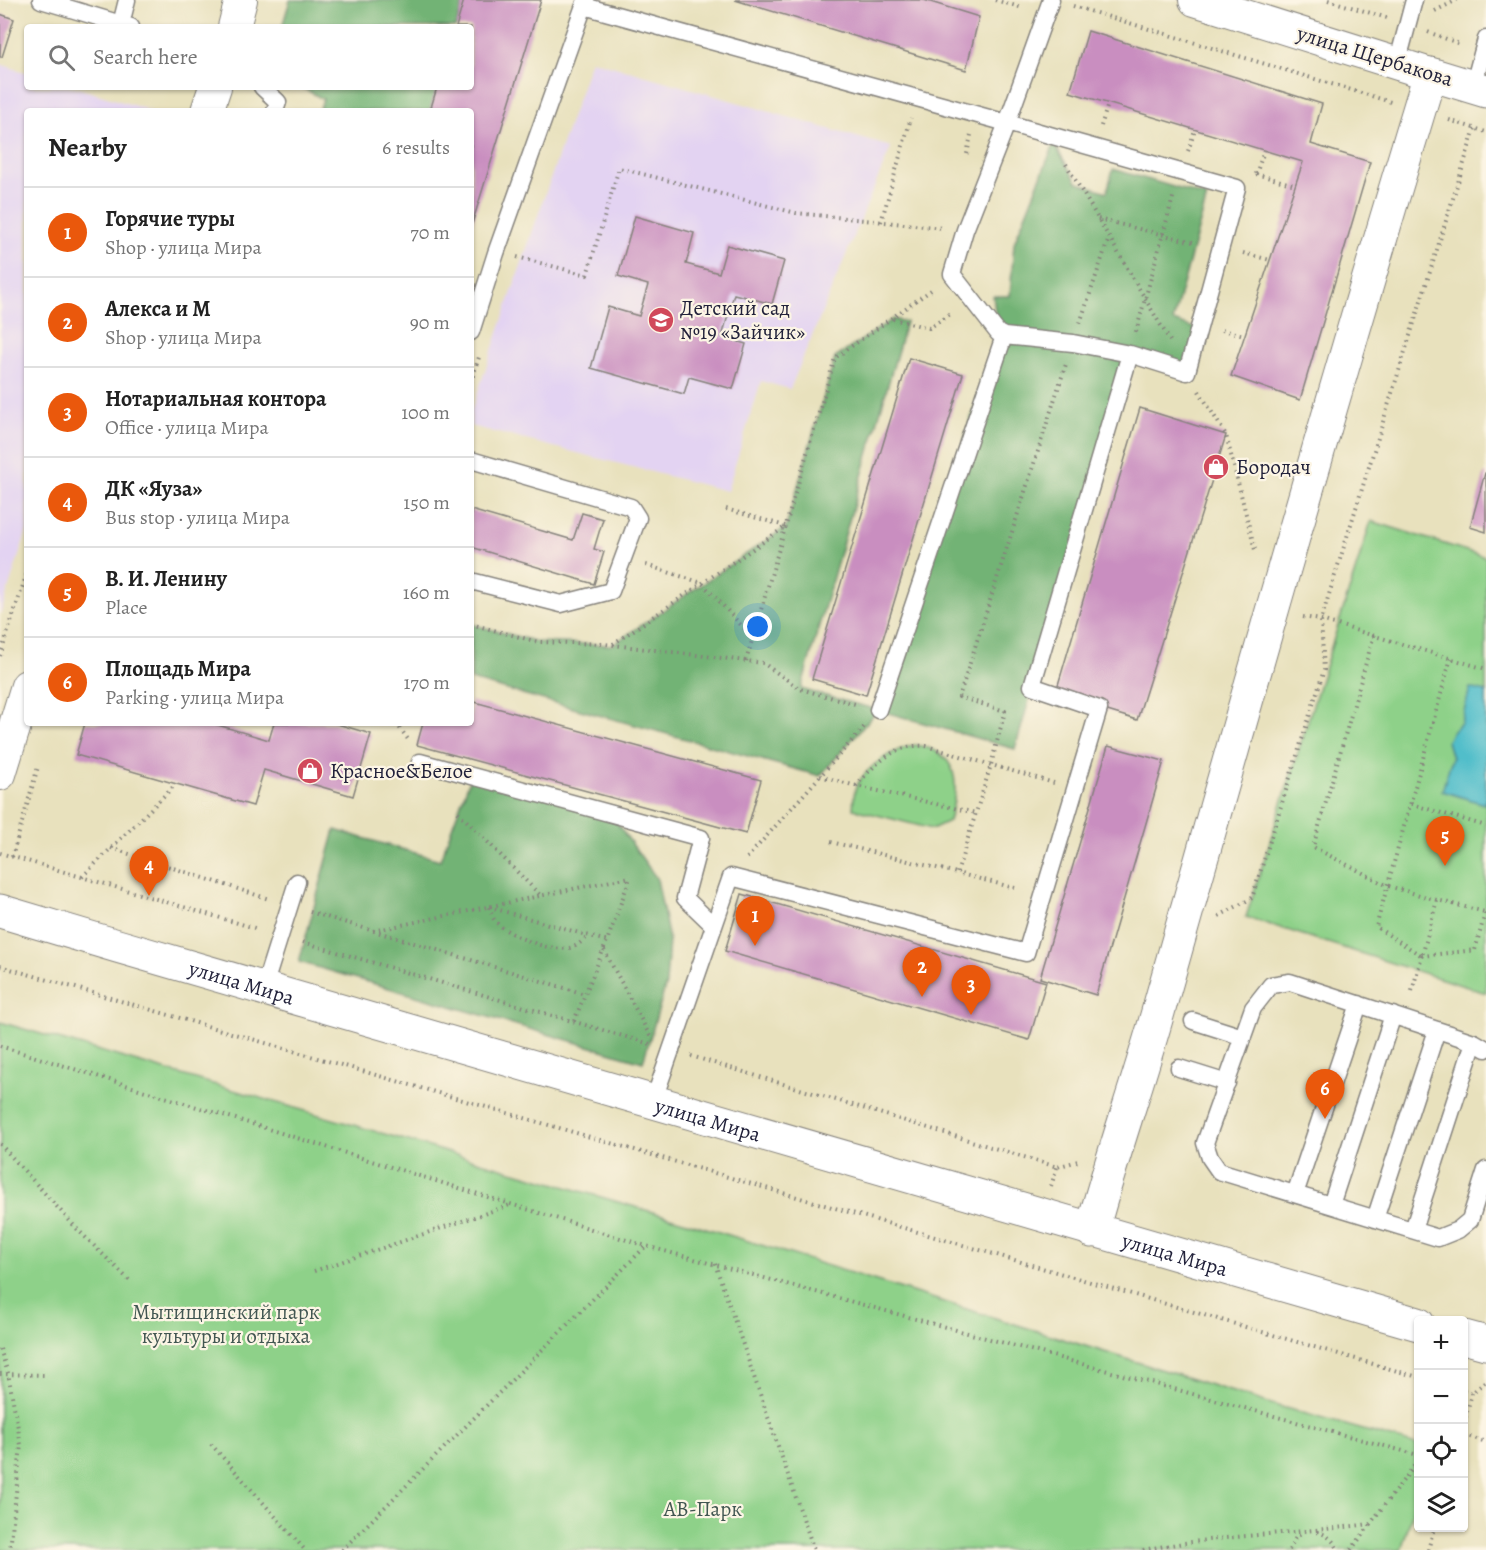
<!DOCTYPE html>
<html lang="en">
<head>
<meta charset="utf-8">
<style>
	:root { --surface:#fff; --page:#f6f6f6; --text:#222; --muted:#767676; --line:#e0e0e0; --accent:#ea580c }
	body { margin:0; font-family:Alegreya,serif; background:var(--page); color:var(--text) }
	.controls { position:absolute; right:18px; bottom:18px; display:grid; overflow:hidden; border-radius:6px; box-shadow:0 2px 4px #0004 }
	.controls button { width:54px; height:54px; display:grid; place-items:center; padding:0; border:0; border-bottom:2px solid var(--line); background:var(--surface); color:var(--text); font:30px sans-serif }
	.you { position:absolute; left:758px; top:627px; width:21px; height:21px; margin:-15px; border:4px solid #fff; border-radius:50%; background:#1a73e8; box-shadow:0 0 0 9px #1a73e833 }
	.badge { display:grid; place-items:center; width:39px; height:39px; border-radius:50%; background:var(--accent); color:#fff; font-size:20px; font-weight:700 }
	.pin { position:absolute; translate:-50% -50px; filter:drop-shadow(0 2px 3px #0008) }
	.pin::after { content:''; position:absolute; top:32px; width:21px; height:18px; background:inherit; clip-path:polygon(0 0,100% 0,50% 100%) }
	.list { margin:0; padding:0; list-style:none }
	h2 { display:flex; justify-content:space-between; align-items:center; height:78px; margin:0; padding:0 24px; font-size:26px }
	h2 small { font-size:20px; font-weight:400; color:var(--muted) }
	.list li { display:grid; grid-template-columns:39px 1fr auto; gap:18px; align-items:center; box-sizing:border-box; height:90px; padding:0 24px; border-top:2px solid var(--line) }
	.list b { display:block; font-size:22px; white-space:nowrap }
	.list p { margin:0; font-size:20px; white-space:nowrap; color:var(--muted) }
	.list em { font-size:20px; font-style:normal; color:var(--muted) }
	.icon { flex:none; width:33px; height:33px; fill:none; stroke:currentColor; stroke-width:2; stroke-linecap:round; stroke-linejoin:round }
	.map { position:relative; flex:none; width:1486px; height:1550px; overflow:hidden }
	.search { position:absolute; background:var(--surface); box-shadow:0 2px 4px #0004; left:24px; top:24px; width:450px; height:66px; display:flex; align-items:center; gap:15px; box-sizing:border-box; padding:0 21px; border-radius:6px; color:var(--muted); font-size:22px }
	.panel { position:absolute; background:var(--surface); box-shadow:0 2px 4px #0004; left:24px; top:108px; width:450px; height:618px; border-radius:6px }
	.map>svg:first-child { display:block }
	.built { fill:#e3d3f2 }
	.green { fill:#8ed189; stroke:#587a62; stroke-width:1.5 }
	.forest { fill:#72b375; stroke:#4a6a58; stroke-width:1.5 }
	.water { fill:#51beca; stroke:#3a7082; stroke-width:1.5 }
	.building { fill:#c98ec0 }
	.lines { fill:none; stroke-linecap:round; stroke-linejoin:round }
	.service-casing { stroke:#85827c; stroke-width:19 }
	.minor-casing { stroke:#85827c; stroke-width:34 }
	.tertiary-casing { stroke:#85827c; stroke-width:35 }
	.secondary-casing { stroke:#85827c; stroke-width:35 }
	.path { stroke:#85827c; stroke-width:4; stroke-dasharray:1.5 4.5; stroke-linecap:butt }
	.service { stroke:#fff; stroke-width:16 }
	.minor { stroke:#fff; stroke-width:32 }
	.tertiary { stroke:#fff; stroke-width:33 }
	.secondary { stroke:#fff; stroke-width:33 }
	.labels { text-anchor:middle; stroke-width:4.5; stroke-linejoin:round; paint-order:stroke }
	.street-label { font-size:21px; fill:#22223b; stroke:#fcf5e5 }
	.poi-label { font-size:21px; fill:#22223b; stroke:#fcf5e5; text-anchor:start }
	.park-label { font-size:21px; fill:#425752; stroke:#fcf5e5 }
</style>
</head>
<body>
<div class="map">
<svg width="1486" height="1550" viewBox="0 0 1486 1550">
	<rect width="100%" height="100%" fill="#fcf5e5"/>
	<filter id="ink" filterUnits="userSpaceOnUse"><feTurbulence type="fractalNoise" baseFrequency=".0167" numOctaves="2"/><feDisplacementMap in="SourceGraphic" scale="12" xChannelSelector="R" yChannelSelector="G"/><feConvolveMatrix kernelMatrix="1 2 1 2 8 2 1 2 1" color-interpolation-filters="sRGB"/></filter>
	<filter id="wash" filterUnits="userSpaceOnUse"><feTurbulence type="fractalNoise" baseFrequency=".008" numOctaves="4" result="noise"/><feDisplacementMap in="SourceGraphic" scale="24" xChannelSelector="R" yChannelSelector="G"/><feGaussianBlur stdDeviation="1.35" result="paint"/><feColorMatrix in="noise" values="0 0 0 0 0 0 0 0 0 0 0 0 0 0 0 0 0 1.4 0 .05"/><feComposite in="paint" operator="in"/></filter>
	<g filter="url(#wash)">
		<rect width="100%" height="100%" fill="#e8e1bd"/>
		<path class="built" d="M591,60l300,87 -101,242 -29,-8 -34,110 -256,-65v-14z
			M0,64l27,9v14h47l78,24h-125v419l-27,85z"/>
		<path class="green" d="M1371,521l115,36v436l-240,-76z
			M915,745c45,6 45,40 34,76l-17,8 -79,-20c1,-7 0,-18 4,-24 11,-20 36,-36 58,-40z
			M0,1022l687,200 591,184 139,39 1,50 -17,55h-1401z"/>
		<path class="forest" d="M290,0h174l-8,27h-174z
			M301,87h136l-7,24h-111l4,-12z
			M1054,144l23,38 30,10 6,-23 94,28 -34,124 27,9 -13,42 -57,-18 -115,395 -137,-39 -58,66 -349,-96v-56l67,18 74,3 174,-118 49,-169 58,-39 13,3 -105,367 77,21 120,-377 -5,-37h17l4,-53z
			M471,776l139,37 47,66 12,61 -3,44 -23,78 -344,-100 36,-132 105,30z"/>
		<path class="water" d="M1470,688l16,4v105l-2,7 -42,-13 10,-33 -5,-17 4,-8 10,-10z"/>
		<g id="blocks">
			<path class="building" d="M464,0h77l-69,224 -1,-113h-41l7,-24h34v-60h-15z
				M735,0h189l55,17 -13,53z
				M0,14l14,5 -12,38h-2z
				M1088,31l234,73 -11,40 59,18 -70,238 -69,-24 72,-214 -233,-70z
				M635,216l59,17 -8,31 33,9 8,-28 57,16 -12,43 -38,-10 -12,43 24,7 -13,45 -44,-12 -5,17 -93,-26 17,-61 31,9 9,-31 -30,-9z
				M909,358l54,16 -97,321 -54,-16z
				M1140,408l86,27 -89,285 -82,-25z
				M1485,473h1v59l-16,-5z
				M471,510l102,30 9,-27 21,6 -9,30 10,3 -10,32 -123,-37z
				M471,701l290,79 -15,54 -329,-89 6,-22h48z
				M85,723h126l58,17 5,-17h60l37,11 -18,62 -89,-26 -11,36 -177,-51z
				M1108,746l56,15 -68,234 -56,-17z
				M742,894l304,88 -17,58 -304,-89z"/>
		</g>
	</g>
	<g filter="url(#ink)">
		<use href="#blocks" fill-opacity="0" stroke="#85827c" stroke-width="1.5"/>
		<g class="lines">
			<g class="service-casing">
				<path id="service" d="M41,0l90,27
					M584,6l423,117 -42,107 -13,44 46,59 6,3 -126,374
					M121,24l6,-24
					M1397,64l17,-64
					M262,87l16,15 -3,9
					M1473,87l13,-48
					M471,332l25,-79 90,-253
					M1004,336l69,7 57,11
					M471,460l160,47 7,11 -27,73 -50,13 -90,-23
					M420,762l281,76 -16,60 29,28
					M263,990l34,-108
					M1193,1021l50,16
					M1486,1049l-12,-7 -184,-60 -19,3 -18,23 -48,135 5,15 9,13 219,67 20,-8 12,-10 16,-50
					M1179,1068l48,15
					M653,1102l78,-225 295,76 73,-244 -67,-23 98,-332 57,18 50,-184 -230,-65 44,-123
					M1295,1194l64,-190
					M1331,1205l62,-190
					M1375,1219l62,-189
					M1413,1230l61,-188"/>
			</g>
			<g class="minor-casing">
				<path id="minor" d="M1195,0l235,74
					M234,27l7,-27
					M207,111l8,-24
					M0,774l27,-88"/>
			</g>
			<g class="tertiary-casing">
				<path id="tertiary" d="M1092,1231c20,-76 47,-150 68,-226 88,-311 176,-622 270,-931l56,17"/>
			</g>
			<g class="secondary-casing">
				<g id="secondary">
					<path id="s1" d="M0,911c472,141 945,279 1418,413"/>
					<path d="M1464,1337l22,6"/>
				</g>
			</g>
			<path class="path" d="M995,0l28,8
				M1328,0l59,18
				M1073,6l318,96
				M1435,11l22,-11
				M1428,32l32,12
				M1449,120l37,12
				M1101,126l7,-22
				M1188,151l7,-21
				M967,154l4,-19
				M1066,164l104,177
				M1256,174l8,-23
				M1256,174l39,11
				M1098,219l95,23
				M881,222l30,-104
				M1243,253l27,7
				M517,257l70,18 32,-107 177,45 147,15
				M893,319l36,9 23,-15
				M1080,323l29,-85
				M1222,330l22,5
				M1136,332l38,-138
				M471,382l9,-28
				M1199,391l27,44 29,115
				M726,509l59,17
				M646,565l56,18 51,55
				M1303,617l18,3 165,49
				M471,624l67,18 67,2 158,19 37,26 55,15
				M1374,635l-61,212 75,39 49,14
				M613,644l172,-117
				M0,656l27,-83
				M1451,658l-75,269 46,29 15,-56 48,12
				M746,661l89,-303 99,-70
				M396,723l14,19
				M820,776l36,10 120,27
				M856,786c18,-21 39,-43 70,-40l128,37
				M1411,804l75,22
				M458,812l83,84
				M831,842l126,31
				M111,848l158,51
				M0,853l258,76
				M12,857l26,-90
				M747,858l117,-131
				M82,877l94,-93
				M1015,888l-58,-15 34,-108 14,-54 -46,-14 107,-333
				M489,907l118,34
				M489,907c2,6 4,13 9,17 14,13 56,30 75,23 6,-2 11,-8 16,-11
				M310,912l275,82
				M1219,916l33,-18 72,-228 -3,-50 154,-492
				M373,931l257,-54
				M303,942l347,102
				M604,950l46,86
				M0,966l1418,411
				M1412,991l10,-35 53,-6 11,-40
				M574,1021l33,-80 23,-63
				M0,1046l646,200
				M691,1056l366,111 21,-6
				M0,1144l78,86 54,53
				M1051,1186l6,-19
				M715,1264l99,286
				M314,1271l196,-66
				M0,1349l8,24 13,72 -11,105
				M0,1374l45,1
				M1464,1390l8,3 13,-11
				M1464,1423l8,-30
				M1464,1435l22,7
				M211,1444l94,106
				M1317,1532c10,2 17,9 21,18
				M342,1550l304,-304 772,209
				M1143,1550c75,-15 151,-16 227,-26l48,-63
				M1289,1550l7,-13 7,-4
				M1351,1550l19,-25
				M1428,1550l6,-22"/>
			<use href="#service" class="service"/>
			<use href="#minor" class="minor"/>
			<use href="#tertiary" class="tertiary"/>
			<use href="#secondary" class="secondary"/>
		</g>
	</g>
	<defs>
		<g id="school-disc" transform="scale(1.35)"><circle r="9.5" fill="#d1495b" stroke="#fcf5e5"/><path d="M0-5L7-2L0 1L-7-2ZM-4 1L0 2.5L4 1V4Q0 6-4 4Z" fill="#fff"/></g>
		<g id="shop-disc" transform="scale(1.35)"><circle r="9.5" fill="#d1495b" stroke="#fcf5e5"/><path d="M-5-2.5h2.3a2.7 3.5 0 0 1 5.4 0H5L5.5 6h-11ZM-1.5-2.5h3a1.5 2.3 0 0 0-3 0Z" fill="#fff"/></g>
	</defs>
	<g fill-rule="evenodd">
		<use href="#school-disc" x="661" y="320"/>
		<use href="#shop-disc" x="1216" y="467"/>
		<use href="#shop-disc" x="310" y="771"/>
	</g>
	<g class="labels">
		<g class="street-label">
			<text transform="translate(1375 56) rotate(17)" y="7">улица Щербакова</text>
			<text dy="7" stroke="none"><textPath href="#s1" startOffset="252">улица Мира</textPath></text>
			<text dy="7" stroke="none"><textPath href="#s1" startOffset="738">улица Мира</textPath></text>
			<text dy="7" stroke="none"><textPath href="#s1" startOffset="1224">улица Мира</textPath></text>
		</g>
		<g class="poi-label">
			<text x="680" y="315">Детский сад<tspan x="680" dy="24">№19 «Зайчик»</tspan></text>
			<text x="1236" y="474">Бородач</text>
			<text x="330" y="778">Красное&amp;Белое</text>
		</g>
		<g class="park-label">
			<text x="226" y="1319">Мытищинский парк<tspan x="226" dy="24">культуры и отдыха</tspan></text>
			<text x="703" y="1516">АВ-Парк</text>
		</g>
	</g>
</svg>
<div class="controls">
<button>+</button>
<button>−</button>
<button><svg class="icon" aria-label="locate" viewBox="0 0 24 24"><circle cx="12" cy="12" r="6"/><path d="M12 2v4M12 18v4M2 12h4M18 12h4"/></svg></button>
<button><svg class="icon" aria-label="layers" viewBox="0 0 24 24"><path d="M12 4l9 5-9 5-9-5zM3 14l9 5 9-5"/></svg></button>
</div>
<div class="you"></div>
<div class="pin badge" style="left:755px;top:946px">1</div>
<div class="pin badge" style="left:922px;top:997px">2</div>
<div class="pin badge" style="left:971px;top:1015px">3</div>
<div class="pin badge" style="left:149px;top:896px">4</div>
<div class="pin badge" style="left:1445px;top:866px">5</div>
<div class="pin badge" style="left:1325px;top:1119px">6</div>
<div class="search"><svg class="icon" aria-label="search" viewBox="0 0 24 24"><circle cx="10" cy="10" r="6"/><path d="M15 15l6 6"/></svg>Search here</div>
<section class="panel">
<h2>Nearby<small>6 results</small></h2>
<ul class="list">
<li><span class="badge">1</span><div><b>Горячие туры</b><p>Shop · улица Мира</p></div><em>70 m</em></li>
<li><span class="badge">2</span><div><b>Алекса и М</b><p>Shop · улица Мира</p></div><em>90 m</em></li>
<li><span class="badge">3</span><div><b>Нотариальная контора</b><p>Office · улица Мира</p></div><em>100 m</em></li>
<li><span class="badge">4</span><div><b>ДК «Яуза»</b><p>Bus stop · улица Мира</p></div><em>150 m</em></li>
<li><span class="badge">5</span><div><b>В. И. Ленину</b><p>Place</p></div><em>160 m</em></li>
<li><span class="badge">6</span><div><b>Площадь Мира</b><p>Parking · улица Мира</p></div><em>170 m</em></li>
</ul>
</section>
</div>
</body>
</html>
